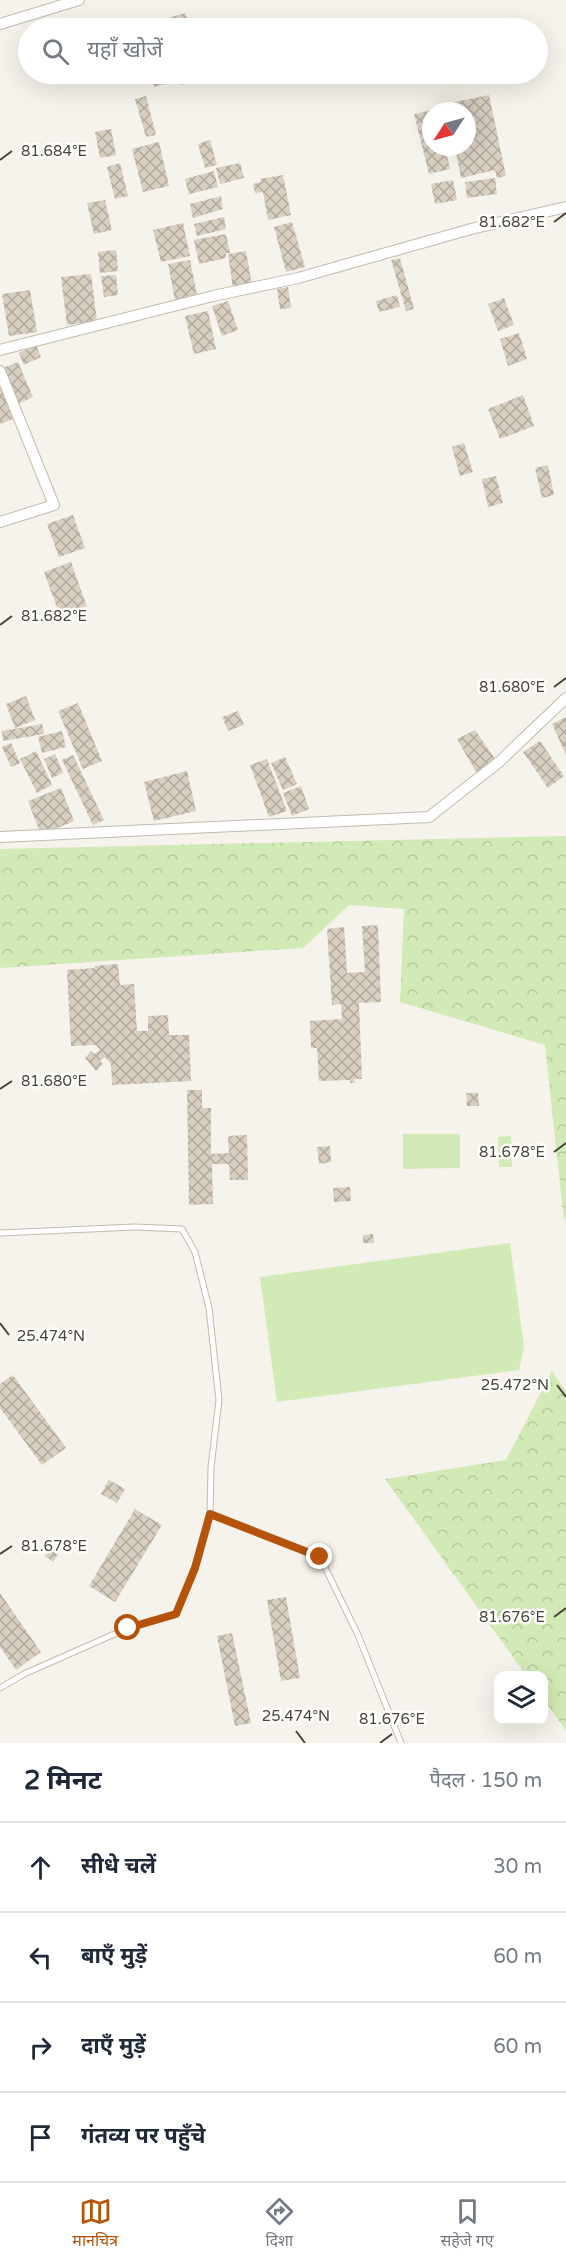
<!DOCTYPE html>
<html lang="hi">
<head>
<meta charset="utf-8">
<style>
	:root { --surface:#fff; --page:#f2f2f3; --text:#1f2937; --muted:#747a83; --line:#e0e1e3; --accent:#b45309 }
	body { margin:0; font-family:"Varela Round","Noto Sans Devanagari",sans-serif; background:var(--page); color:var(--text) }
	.controls { position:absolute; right:18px; bottom:18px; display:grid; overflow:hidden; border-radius:12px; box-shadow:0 6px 24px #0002 }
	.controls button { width:54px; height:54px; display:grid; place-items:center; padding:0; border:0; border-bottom:2px solid var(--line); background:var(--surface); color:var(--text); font:30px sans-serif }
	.compass { position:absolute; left:422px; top:102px; width:54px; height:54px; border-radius:50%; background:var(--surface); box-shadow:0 6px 24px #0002; rotate:234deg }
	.stop { position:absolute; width:18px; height:18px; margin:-14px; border:4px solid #b45309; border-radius:50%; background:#fff }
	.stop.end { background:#b45309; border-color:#fff; box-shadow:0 2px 6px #0008 }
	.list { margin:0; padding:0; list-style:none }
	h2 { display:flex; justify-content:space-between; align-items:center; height:78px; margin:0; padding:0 24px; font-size:26px }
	h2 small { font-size:20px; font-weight:400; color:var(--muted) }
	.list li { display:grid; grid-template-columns:39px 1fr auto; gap:18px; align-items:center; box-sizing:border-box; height:90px; padding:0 24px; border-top:2px solid var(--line) }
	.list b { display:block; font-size:22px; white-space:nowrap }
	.list em { font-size:20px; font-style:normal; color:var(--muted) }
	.icon { flex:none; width:33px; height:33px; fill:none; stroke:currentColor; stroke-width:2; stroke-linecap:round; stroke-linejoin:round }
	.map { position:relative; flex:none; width:566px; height:1743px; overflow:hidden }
	.search { position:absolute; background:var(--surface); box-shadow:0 6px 24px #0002; left:18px; right:18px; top:18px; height:66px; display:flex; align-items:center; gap:15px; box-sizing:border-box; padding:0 21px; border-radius:33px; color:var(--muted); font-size:22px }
	.sheet { height:438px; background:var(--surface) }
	nav { display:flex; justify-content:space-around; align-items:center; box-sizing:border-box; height:84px; border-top:2px solid var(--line); background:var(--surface); font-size:16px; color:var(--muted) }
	nav a { display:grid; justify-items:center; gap:3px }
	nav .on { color:var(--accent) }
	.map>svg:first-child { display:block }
	.forest { fill:url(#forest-crowns) }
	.garden { fill:#d2eab5 }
	.building { fill:url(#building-cross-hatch) }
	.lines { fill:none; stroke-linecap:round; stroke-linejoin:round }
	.lane-casing { stroke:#c2bbae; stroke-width:7 }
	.street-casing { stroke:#c2bbae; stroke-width:12 }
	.lane { stroke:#fff; stroke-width:5 }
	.street { stroke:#fff; stroke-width:10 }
	.route { stroke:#b45309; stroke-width:8 }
	.ticks { fill:none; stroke:#4b4439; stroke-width:2 }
	.ticks-label { font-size:15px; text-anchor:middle; fill:#4b4439; stroke:#fff; stroke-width:5; stroke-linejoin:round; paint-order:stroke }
</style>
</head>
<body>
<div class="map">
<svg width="566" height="1743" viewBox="0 0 566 1743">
	<defs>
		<pattern id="forest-crowns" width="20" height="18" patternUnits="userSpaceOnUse" patternTransform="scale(1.5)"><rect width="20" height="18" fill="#d2eab5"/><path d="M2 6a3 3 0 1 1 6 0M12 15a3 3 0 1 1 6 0" fill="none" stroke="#b6ca9c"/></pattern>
		<pattern id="building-cross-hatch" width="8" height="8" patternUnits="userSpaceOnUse" patternTransform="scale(1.5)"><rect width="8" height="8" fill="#d8cfc1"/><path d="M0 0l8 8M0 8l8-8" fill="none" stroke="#b1aa9e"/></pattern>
	</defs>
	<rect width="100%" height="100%" fill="#f6f3ec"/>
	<path class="forest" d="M566,836v382l-2,3 -19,-176 -145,-43 4,-93 -55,-4 -46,43 -303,20v-119z
		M552,1371l14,20v340l-22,-31v-24l-18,-1 -141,-196 121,-19z"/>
	<path class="garden" d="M403,1134h57v34l-57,1z
		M511,1136l1,31h-13l-1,-30z
		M510,1243l14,104 -5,23 -242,32 -17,-125z"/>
	<path class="building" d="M185,13l5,15h-36l-2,-5z
		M151,74h53l1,4 -24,7 -1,-5 -26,7z
		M489,95l17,81 -9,2 -2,-8 -34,8 -6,-31h12v-36h-20l-2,-7z
		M146,96l10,39 -10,2 -11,-38z
		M431,110v37h14l5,22 -21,5 -15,-60z
		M111,129l5,26 -16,3 -5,-26z
		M210,140l7,25 -12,3 -7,-24z
		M159,142l10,44 -26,6 -11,-43z
		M120,163l8,33 -13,3 -8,-32z
		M240,163l4,15 -24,6 -4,-16z
		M214,171l4,16 -29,7 -4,-15z
		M283,175l8,40 -23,5 -5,-28 -8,1 -2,-9 8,-2 -1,-3z
		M495,178l2,16 -30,4 -2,-16z
		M453,180l4,20 -22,4 -4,-20z
		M221,196l2,13 -30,9 -3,-14z
		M105,200l7,30 -18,4 -7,-31z
		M224,217l2,12 -29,7 -3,-12z
		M292,222l13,45 -19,5 -12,-45z
		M183,223l7,33 -29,6 -8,-32z
		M226,234l4,19h-4v5l-27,6 -5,-24z
		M116,250l2,21 -18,2 -2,-21z
		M246,251l6,34 -19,3 -5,-34z
		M400,258l14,51 -8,2 -15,-51z
		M190,260l7,35 -22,5 -7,-36z
		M91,274l6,47 -30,4 -6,-48z
		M116,275l2,20 -14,2 -3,-21z
		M288,287l3,21 -11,1 -3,-20z
		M30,290l7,42 -28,4 -7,-42z
		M397,295l3,12 -21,5 -3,-11z
		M504,298l10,27 -16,6 -10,-27z
		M228,301l10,29 -16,6 -10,-30z
		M208,311l8,38 -22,5 -9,-38z
		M519,333l8,26 -19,7 -8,-27z
		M36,345l5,12 -17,8 -5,-12z
		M18,362l15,35 -15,7 -15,-36z
		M0,386l13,33 -13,5z
		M523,395l11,31 -34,13 -12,-30z
		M464,443l9,29 -13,4 -8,-29z
		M548,465l6,30 -12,3 -7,-30z
		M496,476l7,27 -15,4 -6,-28z
		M73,515l12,33 -26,9 -12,-33z
		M71,562l16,45 -27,9 -16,-44z
		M26,696l9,24 -20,8 -9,-24z
		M78,703l24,58 -19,8 -25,-58z
		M238,711l6,14 -16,6 -6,-14z
		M566,717v38l-14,-31z
		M42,724l2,10 -41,7 -1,-10z
		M475,730l20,29 -19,13 -19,-33z
		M62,731l4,16 -24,6 -4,-16z
		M540,741l24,35 -16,12 -25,-36z
		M11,743l9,20 -9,4 -9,-20z
		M36,751l16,34 -15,8 -17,-34z
		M55,754l8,19 -11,5 -8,-19z
		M73,755l31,65 -11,5 -31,-65z
		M285,757l12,27 -14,6 -12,-27z
		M267,759l20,52 -18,6 -19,-52z
		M187,771l9,40 -42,10 -10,-39z
		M301,786l8,23 -17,7 -9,-23z
		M61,788l13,33 -33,14 -13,-34z
		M378,925l3,77 -22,1 3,76h-8l1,4h-5v-3l-31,1 -2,-33h-6l-1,-27 32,-2 -1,-15 -9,1 -5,-76 17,-2 3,46 18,-1 -3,-46z
		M118,964l2,21 14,-1 3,47h11v-15l20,-1 1,20h20l2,46 -79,4 -1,-21 -6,-7 -5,4 3,3 -7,7 -11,-13 6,-7 3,3 6,-4 -4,-5 -25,1 -4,-76 28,-2 -1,-2z
		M187,1090h15v18h9v46l18,-1 -1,-17 19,-1 1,45h-18l-1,-16h-17l1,40 -24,1z
		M466,1093h12l1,13h-12z
		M330,1146l1,16 -12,2 -2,-17z
		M350,1187l1,14 -17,1 -1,-14z
		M373,1234l1,9h-11v-8z
		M13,1375l53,73 -24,17 -42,-57v-24z
		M109,1480l16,9 -8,14 -16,-9z
		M135,1509l27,16 -47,77 -26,-16z
		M50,1548l8,6 -5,8 -8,-6z
		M0,1593l41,59 -25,18 -16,-23z
		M286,1597l14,81 -19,3 -14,-81z
		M232,1633l19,90 -16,3 -18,-90z"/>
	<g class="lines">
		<g class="lane-casing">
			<path id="lane" d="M0,1233l135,-6 47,2 13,23 14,56 10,92 -8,67 -1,47 -15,54 -19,46 -48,14 -104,46 -24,14
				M210,1514l110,43 38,78 43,108"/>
		</g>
		<g class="street-casing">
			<path id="street" d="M0,24l79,-24
				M0,350l213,-54 85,-18 173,-49 95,-22
				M0,371l54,134 -54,17
				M0,837l429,-20 70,-55 67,-64"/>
		</g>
		<use href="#lane" class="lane"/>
		<use href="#street" class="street"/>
	</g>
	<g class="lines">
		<path class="route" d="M128,1628l48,-14 19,-46 15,-54 110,43"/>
	</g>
	<path class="ticks" d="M0,160l12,-9M554,222l12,-9M0,625l12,-9M554,687l12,-9M0,1089l12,-8M554,1152l12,-9M0,1323l9,12M557,1385l9,12M0,1554l12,-8M554,1617l12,-9M296,1731l9,12M380,1743l12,-9"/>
	<g class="ticks-label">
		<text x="54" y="156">81.684°E</text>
		<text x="512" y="227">81.682°E</text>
		<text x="54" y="621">81.682°E</text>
		<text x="512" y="692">81.680°E</text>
		<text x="54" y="1086">81.680°E</text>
		<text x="512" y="1157">81.678°E</text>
		<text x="51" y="1341">25.474°N</text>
		<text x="515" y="1390">25.472°N</text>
		<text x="54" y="1551">81.678°E</text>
		<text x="512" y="1622">81.676°E</text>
		<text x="296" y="1721">25.474°N</text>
		<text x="392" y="1724">81.676°E</text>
	</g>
</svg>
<div class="controls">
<button><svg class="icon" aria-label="layers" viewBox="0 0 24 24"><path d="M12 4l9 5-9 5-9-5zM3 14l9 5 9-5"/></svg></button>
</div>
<svg class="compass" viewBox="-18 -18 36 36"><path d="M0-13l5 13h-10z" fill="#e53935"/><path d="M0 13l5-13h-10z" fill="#747a83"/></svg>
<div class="stop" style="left:128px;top:1628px"></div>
<div class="stop end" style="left:320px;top:1557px"></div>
<div class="search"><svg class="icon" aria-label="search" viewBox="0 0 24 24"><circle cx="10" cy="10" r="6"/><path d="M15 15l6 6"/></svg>यहाँ खोजें</div>
</div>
<section class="sheet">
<h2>2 मिनट<small>पैदल · 150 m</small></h2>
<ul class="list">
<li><svg class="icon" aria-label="ahead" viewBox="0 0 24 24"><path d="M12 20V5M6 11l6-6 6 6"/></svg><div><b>सीधे चलें</b></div><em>30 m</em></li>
<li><svg class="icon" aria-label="left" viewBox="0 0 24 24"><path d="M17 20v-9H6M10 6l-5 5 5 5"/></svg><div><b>बाएँ मुड़ें</b></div><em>60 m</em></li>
<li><svg class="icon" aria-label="right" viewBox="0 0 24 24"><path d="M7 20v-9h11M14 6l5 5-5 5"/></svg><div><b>दाएँ मुड़ें</b></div><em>60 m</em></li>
<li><svg class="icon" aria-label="arrive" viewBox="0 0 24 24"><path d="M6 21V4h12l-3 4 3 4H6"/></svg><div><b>गंतव्य पर पहुँचे</b></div></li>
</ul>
</section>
<nav>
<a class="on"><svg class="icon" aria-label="map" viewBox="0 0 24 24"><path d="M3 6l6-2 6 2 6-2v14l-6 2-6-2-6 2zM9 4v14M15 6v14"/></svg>मानचित्र</a>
<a><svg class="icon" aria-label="directions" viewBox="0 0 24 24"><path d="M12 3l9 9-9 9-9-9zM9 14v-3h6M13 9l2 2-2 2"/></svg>दिशा</a>
<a><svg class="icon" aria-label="saved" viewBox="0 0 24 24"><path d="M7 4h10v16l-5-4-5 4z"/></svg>सहेजे गए</a>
</nav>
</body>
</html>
